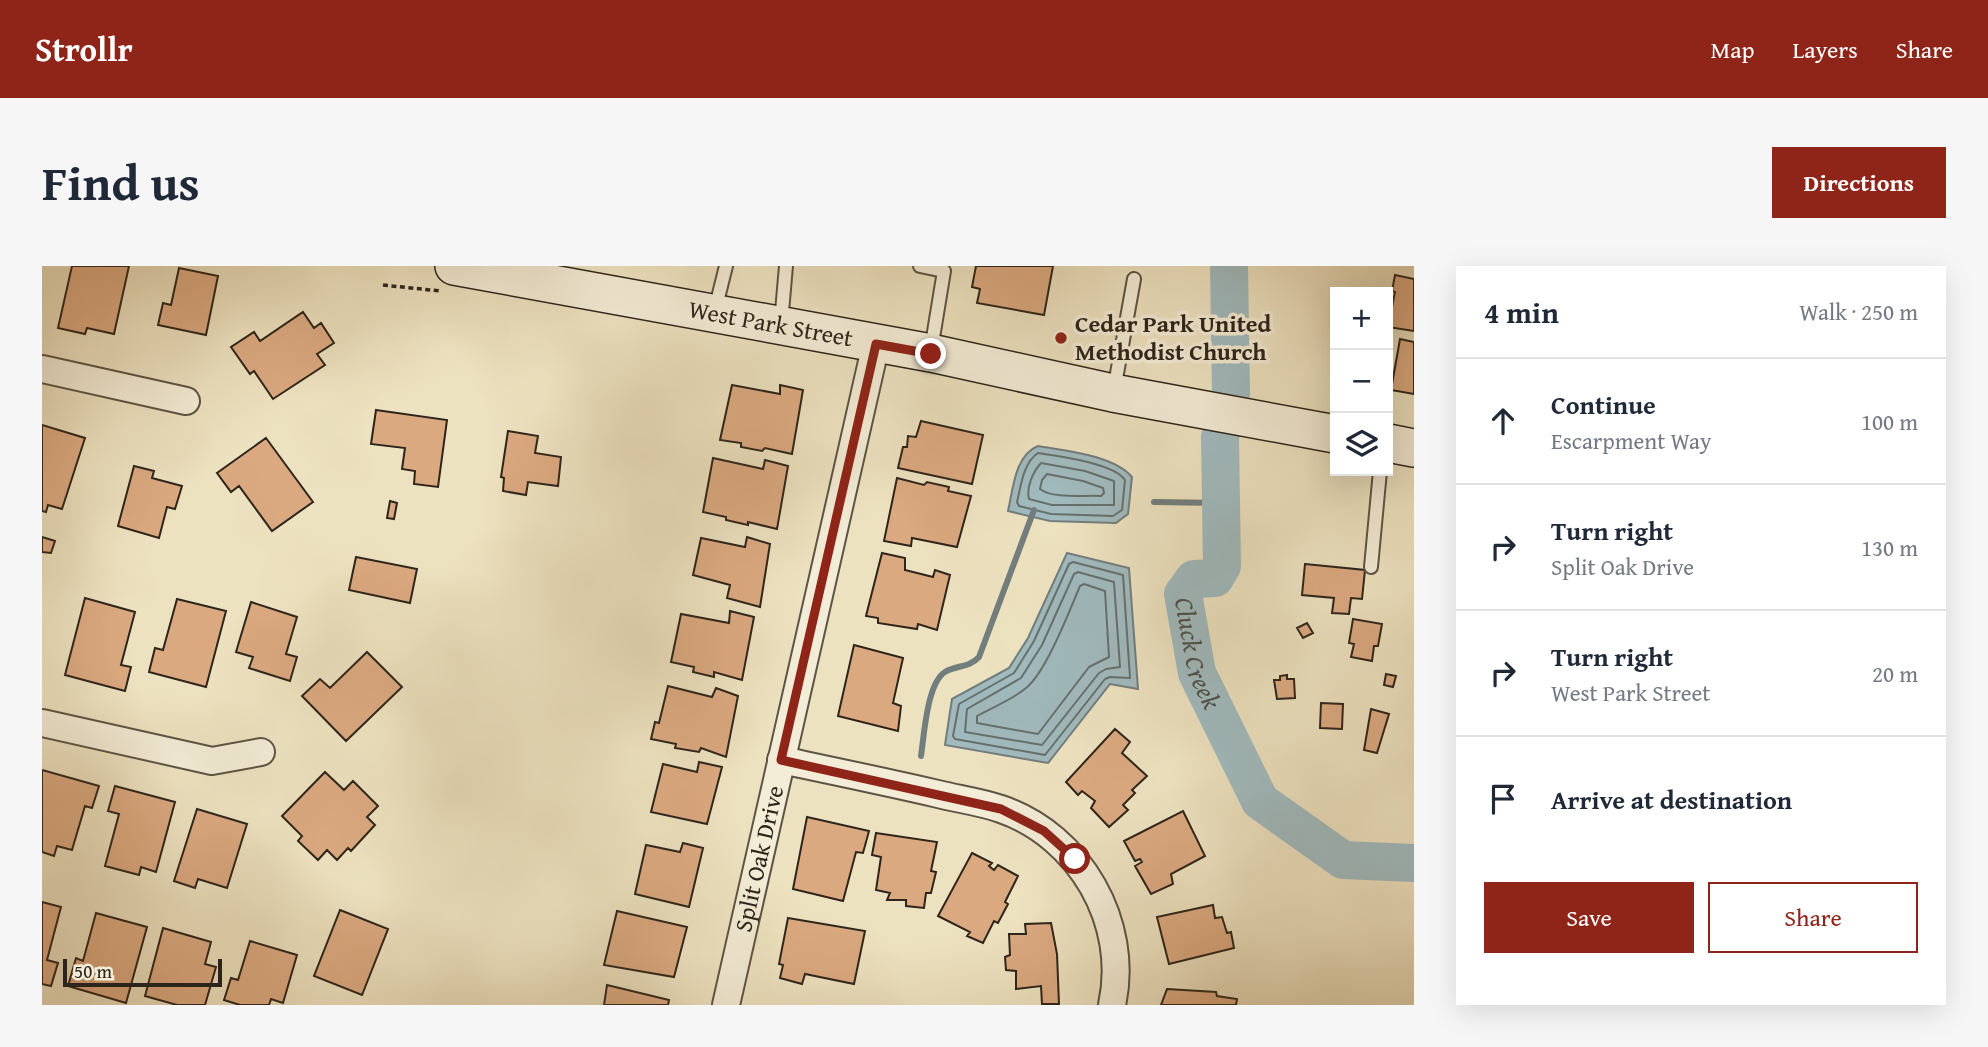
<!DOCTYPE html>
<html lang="en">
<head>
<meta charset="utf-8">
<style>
	:root { --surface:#fff; --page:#f6f6f7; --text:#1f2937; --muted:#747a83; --line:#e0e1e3; --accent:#8f2418 }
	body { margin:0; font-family:"Gentium Book Plus",serif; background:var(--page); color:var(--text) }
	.controls { position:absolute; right:21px; top:21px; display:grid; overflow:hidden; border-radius:0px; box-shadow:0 7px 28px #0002 }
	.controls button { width:63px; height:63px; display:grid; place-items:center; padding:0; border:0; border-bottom:2px solid var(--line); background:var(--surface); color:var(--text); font:35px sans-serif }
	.scale { position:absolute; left:21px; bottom:18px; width:159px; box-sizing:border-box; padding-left:7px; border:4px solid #2d251b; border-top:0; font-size:19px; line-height:24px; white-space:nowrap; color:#2d251b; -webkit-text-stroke:5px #f3ecd6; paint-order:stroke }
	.stop { position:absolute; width:21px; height:21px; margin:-16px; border:5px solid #8f2418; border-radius:50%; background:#fff }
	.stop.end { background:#8f2418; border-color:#fff; box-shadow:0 2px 7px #0008 }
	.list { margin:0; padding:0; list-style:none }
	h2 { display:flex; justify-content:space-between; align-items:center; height:91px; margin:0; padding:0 28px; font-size:30px }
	h2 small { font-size:23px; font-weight:400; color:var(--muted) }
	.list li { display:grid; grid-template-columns:46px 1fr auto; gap:21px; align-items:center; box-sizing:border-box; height:126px; padding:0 28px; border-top:2px solid var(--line) }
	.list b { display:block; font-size:26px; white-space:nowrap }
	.list p { margin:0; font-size:23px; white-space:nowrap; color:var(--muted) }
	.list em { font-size:23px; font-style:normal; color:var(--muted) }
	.actions { display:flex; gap:14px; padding:21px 28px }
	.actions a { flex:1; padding:16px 0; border:2px solid var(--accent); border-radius:0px; text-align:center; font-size:24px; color:var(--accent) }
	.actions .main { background:var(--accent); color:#fff }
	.icon { flex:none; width:38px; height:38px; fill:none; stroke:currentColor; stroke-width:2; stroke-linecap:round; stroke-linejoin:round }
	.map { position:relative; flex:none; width:1372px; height:739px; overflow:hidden; border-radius:0px }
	header { display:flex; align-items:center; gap:42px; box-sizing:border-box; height:98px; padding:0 35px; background:var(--accent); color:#fff }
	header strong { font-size:33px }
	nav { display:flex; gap:38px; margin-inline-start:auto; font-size:24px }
	.intro { display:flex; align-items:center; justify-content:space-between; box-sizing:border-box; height:168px; padding:0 42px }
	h1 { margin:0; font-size:49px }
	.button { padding:18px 32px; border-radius:0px; background:var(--accent); color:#fff; font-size:24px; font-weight:700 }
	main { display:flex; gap:42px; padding:0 42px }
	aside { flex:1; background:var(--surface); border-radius:0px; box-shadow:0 7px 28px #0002 }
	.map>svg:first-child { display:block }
	.water { fill:#a0babe; stroke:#727e7d; stroke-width:2 }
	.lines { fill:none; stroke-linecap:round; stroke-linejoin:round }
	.shore { stroke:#66706c; stroke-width:2 }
	.stream { stroke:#727e7d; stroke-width:6 }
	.river { stroke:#a0babe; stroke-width:38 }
	.building { fill:#dba980; stroke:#2d251b; stroke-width:2 }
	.lane-casing { stroke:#5d5444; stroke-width:16 }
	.street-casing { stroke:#5d5444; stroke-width:30 }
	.secondary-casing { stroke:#2d251b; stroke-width:40 }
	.path { stroke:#2d251b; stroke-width:3.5; stroke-dasharray:5 3.5; stroke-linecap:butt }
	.lane { stroke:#f3ecd6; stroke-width:12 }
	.street { stroke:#f3ecd6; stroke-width:26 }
	.secondary { stroke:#f3ecd6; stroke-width:37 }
	.route { stroke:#8f2418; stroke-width:9 }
	.poi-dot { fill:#8f2418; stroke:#f3ecd6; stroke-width:2.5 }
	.labels { text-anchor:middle; stroke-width:7; stroke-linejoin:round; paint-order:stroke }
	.poi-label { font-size:24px; font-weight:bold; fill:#2d251b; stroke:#f3ecd6; text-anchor:start }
	.street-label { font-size:24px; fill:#2d251b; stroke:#f3ecd6 }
	.water-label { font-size:26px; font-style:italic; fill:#50524c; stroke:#f3ecd6 }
</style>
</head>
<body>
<header>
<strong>Strollr</strong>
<nav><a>Map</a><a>Layers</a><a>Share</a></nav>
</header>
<div class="intro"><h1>Find us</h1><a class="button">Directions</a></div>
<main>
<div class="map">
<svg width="1372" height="739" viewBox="0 0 1372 739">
	<rect width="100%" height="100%" fill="#ede2c0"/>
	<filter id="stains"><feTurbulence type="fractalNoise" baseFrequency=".00286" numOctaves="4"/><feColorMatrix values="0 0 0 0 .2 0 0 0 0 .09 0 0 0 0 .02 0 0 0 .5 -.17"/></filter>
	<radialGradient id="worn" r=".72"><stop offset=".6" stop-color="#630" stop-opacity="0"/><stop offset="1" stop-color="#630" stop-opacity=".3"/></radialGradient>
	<path class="water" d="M996,180c28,5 75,9 94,31l-4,37 -12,9 -66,-2 -42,-10c5,-22 7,-56 30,-65z
		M1025,287l62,15 9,121 -28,-5 -62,79 -103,-18 7,-46 57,-31 19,-30z"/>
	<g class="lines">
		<path class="shore" d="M996,187c20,3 76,10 87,27l-3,30 -9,6 -62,-2 -32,-8 -2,-4c4,-16 6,-39 21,-49z
			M999,197l44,8 29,10v24h-62l-23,-6c-3,-12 4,-27 12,-36z
			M1005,208l36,7 20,7 1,5 -3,3c-18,-1 -48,3 -61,-7l2,-9z
			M1031,296l50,13 7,103 -20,-1 -5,2 -60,76 -90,-16 -2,-3 6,-32 55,-31 20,-32 35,-77z
			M1036,306l36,10 6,85 -14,2 -7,4 -57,72 -77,-13 2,-23 54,-31 21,-33 32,-71z
			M1042,318l21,7 4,66 -20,10 -51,67 -61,-11v-7c16,-9 35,-16 49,-28 20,-16 43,-76 54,-102z"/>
		<path class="stream" d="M1112,236l67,1
			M879,490c3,-20 6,-73 24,-84 11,-7 24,-4 34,-15l55,-147"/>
		<path class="river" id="s1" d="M1187,0l2,128 -11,43 2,129 -7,12 -21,1 -11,15 14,79 63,128 83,59 71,3"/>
	</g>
	<path class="building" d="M30,0h57l-15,68 -27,-6 -2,6 -27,-6z
		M934,0h77l-9,49 -67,-12 3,-14 -8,-2z
		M137,2l39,8 -12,59 -48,-10 5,-22 8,2z
		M1353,9l19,4v52l-26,-4 7,-35 -3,-1z
		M261,46l11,16 7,-5 13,20 -17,11 8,11 -52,34 -19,-28 -4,3 -19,-27 23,-15 6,9z
		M1358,73l14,3v52l-23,-4z
		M690,119l48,9v-9l23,5 -11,64 -27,-6 -3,3 -21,-4v-4l-21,-3z
		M334,144l71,10 -9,67 -24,-3 1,-13 -13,-2 3,-21 -34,-4z
		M879,155l62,14 -11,49 -74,-16 5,-21h4l1,-11 8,1z
		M0,159l43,13 -23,71 -14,-4 -2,7 -4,-1z
		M466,165l30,5 -3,17 26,4 -3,29 -30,-4 -2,13 -23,-4 1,-13 -3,-1z
		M224,172l47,64 -41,29 -33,-45 -8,6 -14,-19z
		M671,192l50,11 2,-9 23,6 -11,63 -29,-7v3l-22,-5v-3l-23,-5z
		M92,200l20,5 -2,7 30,8 -7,23 -8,-2 -8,31 -41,-12z
		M855,212l27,7 3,-3 22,5 -1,4 23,5 -14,51 -45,-9 -1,8 -27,-5z
		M348,235l7,2 -3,16 -7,-1z
		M0,271l13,4 -4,12 -9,-1z
		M705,271l23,7 -10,63 -33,-9 3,-13 -37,-10 8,-37 44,9z
		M840,287l23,5v12l28,7 2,-7 15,5 -13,55 -19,-6 -1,5 -39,-6v-5l-12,-2z
		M314,291l61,12 -7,34 -61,-13z
		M1263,298l60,6 -3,29 -11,-1 -2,16 -17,-1 2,-15 -32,-3z
		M43,332l50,14 -14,53 10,2 -6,24 -60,-16z
		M135,333l49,12 -20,76 -57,-15 6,-24 8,2z
		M209,336l46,15 -11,37 11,3 -7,24 -41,-13 4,-11 -17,-5z
		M688,345l24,6 -12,63 -28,-8v5l-21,-5 1,-5 -23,-5 10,-48 48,9z
		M1311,353l29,5 -4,22h-4l-2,15 -21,-4 3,-13 -5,-1z
		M1265,357l6,10 -10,5 -6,-10z
		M812,379l49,13 -10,45 8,3 -3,25 -60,-15z
		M325,386l35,35 -56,54 -44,-45 18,-17 10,9z
		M1344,408l10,2 -3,11 -9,-2z
		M1245,409v4h7l1,19 -18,1 -3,-19h6v-4z
		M626,420l44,11 4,-9 22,8 -12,61 -25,-9 -2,4 -24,-4 1,-4 -25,-5 4,-17 4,1z
		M1279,437l22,1 -1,25 -22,-1z
		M1329,443l18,5 -12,39 -13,-3z
		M1073,463l15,13 -8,11 25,23 -15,14 3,3 -12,12 5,5 -19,17 -18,-19 4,-7 -13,-10 -4,4 -12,-13z
		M657,496l23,5 -15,57 -56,-12 12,-48 34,8z
		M0,504l57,16 -7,22 -7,-2 -13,44 -15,-4 -3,10 -12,-4z
		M283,506l19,18 9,-9 25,25 -11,11 8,8 -24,26 -3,-3 -11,12 -10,-10 -9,10 -20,-19 4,-5 -20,-20z
		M73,520l60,16 -19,70 -15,-5 -2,8 -34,-9 14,-52 -11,-3z
		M155,543l50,15 -20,64 -29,-9 -3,9 -21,-7z
		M1141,545l22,45 -34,18 2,10 -22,10 -16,-28 7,-4 -2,-3 -5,2 -11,-20z
		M765,551l62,14 -6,22 -7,-1 -13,49 -50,-12z
		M834,567l61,9 -6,29 5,1 -5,21h-5l-2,15 -18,-2v-6h-19l3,-7 -14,-3 5,-33 -9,-2z
		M641,577l20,5 -14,59 -54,-13 11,-49 34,7z
		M930,587l20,10 -3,3 5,4 4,-5 20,11 -13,26 3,2 -10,19 -4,-2 -11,22 -16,-7 3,-4 -32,-16z
		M0,636l19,5 -14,53 11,3 -7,23 -9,-2z
		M1171,639l2,13 7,-1 5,16 4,-1 3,16 -65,16 -12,-47z
		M298,644l48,19 -26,66 -48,-19z
		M575,645l70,16 -13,50 -70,-12z
		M54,647l51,14 -21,76 -58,-17 8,-28 7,3z
		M746,652l77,13 -11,53 -49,-10 -3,10 -22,-6 3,-13 -4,-1z
		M1009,657l6,31 2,50h-17l-1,-18 -25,3v-18l-10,-1 -1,-13 5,-2 -1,-21h17l-1,-10z
		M121,662l48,14 -6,22 11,3 -11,38h-28l-32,-9z
		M208,675l47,14 -14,48 -12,-4 -2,6h-29l-16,-5 7,-22 7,2z
		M565,719l62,15 -1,5h-64z
		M1125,723l49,3 1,4 20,3 -1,6h-75z"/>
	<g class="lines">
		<g class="lane-casing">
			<path id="lane" d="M878,0l24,5 -13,79
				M673,44l11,-44
				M739,57l5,-57
				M1072,124l20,-111
				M1329,301l9,-96"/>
		</g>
		<g class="street-casing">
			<g id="street">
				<path d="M0,103l144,32"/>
				<path d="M0,457l170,38 49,-9"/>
				<path d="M739,494c52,11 105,22 157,34 20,5 43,8 63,15 79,27 129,114 111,196"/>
				<path id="s2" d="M684,739l150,-661"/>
			</g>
		</g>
		<g class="secondary-casing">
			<g id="secondary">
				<path id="s3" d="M412,0l477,87 182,40 222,41"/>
				<path d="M1346,177l26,5"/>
			</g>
		</g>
		<path class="path" d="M341,19l57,6"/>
		<use href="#lane" class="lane"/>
		<use href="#street" class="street"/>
		<use href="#secondary" class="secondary"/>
	</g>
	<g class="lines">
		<path class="route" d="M889,88l-55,-10 -95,416 220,49 43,22 31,28"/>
	</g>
	<circle class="poi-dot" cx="1019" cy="72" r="7"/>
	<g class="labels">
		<g class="poi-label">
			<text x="1033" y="66">Cedar Park United<tspan x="1033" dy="28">Methodist Church</tspan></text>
		</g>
		<g class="street-label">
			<text dy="8" stroke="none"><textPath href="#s3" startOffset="322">West Park Street</textPath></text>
			<text dy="8" stroke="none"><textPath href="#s2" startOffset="150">Split Oak Drive</textPath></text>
		</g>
		<g class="water-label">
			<text dy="9" stroke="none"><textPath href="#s1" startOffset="416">Cluck Creek</textPath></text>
		</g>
	</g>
	<rect width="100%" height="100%" filter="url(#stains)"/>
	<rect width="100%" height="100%" fill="url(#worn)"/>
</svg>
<div class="controls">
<button>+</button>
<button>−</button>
<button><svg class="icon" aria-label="layers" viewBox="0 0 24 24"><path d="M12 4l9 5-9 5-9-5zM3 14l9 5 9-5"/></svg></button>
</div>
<div class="scale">50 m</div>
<div class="stop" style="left:1033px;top:593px"></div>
<div class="stop end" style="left:889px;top:88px"></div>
</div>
<aside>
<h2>4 min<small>Walk · 250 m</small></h2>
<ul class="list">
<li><svg class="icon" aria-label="ahead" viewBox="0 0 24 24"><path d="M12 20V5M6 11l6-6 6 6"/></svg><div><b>Continue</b><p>Escarpment Way</p></div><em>100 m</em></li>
<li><svg class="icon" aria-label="right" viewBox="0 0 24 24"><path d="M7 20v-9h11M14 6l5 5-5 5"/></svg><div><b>Turn right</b><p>Split Oak Drive</p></div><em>130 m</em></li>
<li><svg class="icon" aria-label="right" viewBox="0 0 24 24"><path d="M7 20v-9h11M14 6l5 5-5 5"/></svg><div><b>Turn right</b><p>West Park Street</p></div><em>20 m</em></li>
<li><svg class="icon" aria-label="arrive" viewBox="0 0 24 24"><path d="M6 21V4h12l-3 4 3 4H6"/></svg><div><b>Arrive at destination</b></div></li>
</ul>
<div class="actions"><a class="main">Save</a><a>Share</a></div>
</aside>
</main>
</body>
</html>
